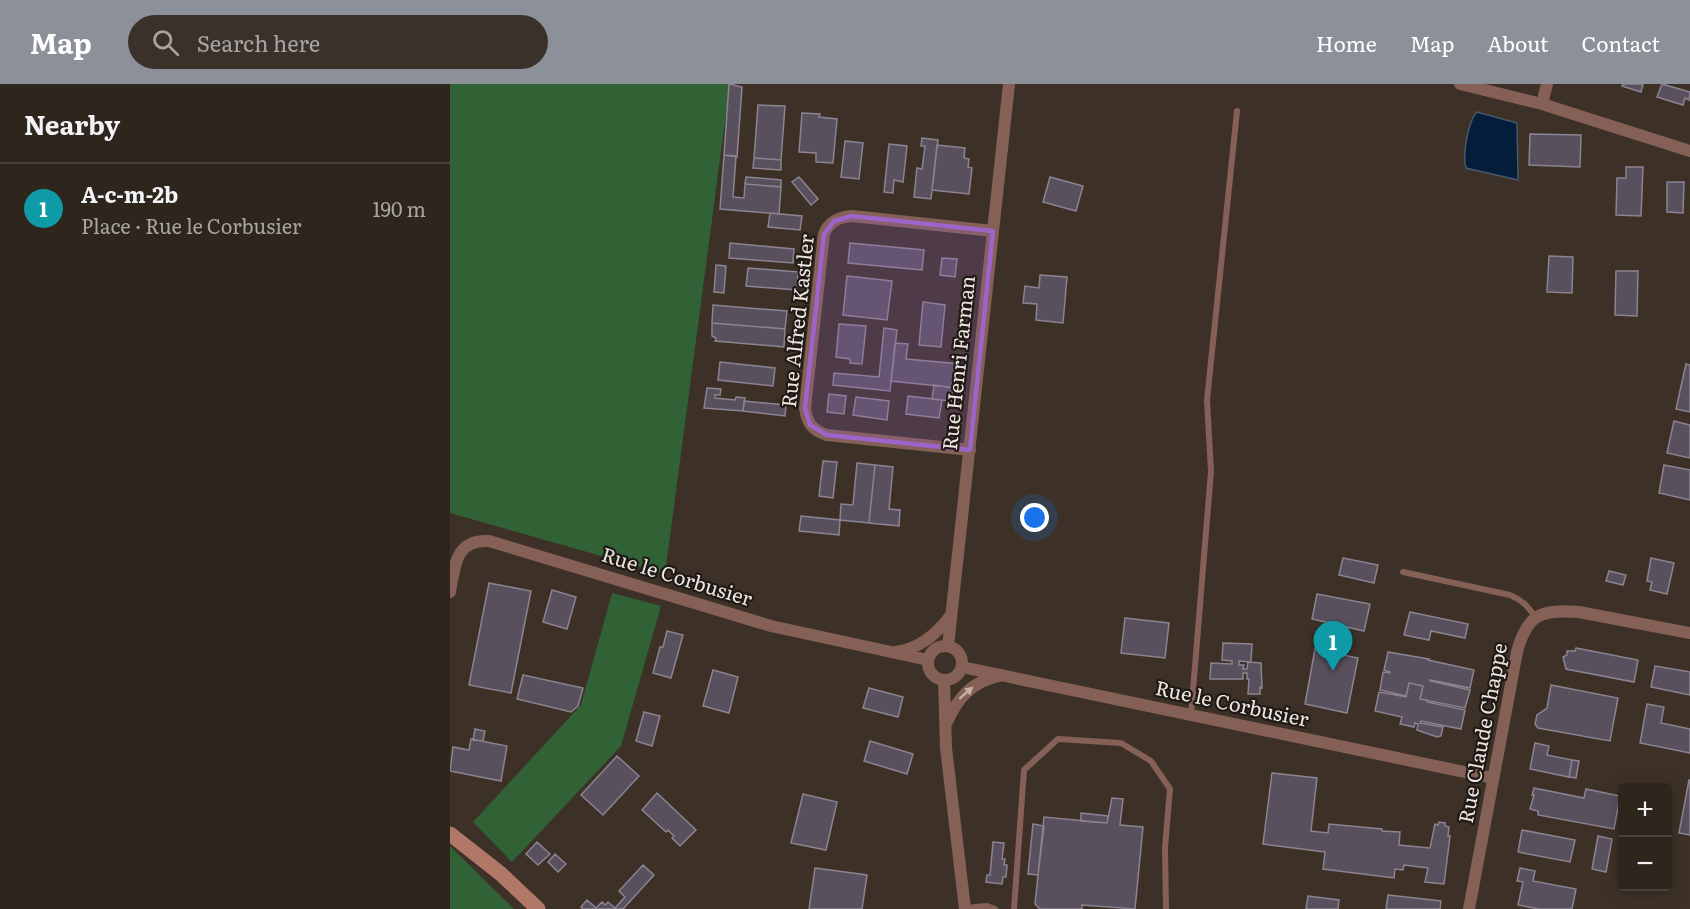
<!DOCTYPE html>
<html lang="en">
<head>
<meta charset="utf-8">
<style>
	:root { --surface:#2e251d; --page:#3a312a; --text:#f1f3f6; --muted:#a7a5a4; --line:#49423b; --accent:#8c9099 }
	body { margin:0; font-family:Literata,serif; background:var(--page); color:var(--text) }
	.controls { position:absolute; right:18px; bottom:18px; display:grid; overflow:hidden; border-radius:6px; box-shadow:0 3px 15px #0003 }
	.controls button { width:54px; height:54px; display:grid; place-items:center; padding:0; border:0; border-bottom:2px solid var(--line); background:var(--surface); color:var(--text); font:30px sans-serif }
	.you { position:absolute; left:585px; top:434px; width:21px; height:21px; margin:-15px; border:4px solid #fff; border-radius:50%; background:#1a73e8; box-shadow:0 0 0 9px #1a73e833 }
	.badge { display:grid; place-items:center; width:39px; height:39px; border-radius:50%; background:var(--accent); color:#fff; font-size:20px; font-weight:700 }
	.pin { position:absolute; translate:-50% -50px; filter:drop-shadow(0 2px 3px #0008) }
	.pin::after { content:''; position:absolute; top:32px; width:21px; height:18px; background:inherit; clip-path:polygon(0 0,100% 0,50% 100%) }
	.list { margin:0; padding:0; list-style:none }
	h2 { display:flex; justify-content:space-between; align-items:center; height:78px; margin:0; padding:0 24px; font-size:26px }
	h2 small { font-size:20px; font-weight:400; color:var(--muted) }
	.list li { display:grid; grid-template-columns:39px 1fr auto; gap:18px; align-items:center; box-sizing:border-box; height:90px; padding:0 24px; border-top:2px solid var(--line) }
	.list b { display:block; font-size:22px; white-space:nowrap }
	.list p { margin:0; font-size:20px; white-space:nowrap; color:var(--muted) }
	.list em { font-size:20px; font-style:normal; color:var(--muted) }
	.icon { flex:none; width:33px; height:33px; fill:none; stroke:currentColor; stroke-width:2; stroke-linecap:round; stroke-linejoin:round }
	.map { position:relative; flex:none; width:1240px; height:825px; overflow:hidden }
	header { display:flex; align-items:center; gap:36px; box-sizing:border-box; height:84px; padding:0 30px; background:var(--accent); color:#fff }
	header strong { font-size:28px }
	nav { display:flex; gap:33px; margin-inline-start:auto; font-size:21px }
	.search { width:420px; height:54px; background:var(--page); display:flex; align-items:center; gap:15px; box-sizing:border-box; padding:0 21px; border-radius:33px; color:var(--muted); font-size:22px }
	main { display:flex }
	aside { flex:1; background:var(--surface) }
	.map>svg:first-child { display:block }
	.green { fill:#306236 }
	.water { fill:#031d3b; stroke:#49596c; stroke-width:1.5 }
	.building { fill:#59505e; stroke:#8c8391; stroke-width:1.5 }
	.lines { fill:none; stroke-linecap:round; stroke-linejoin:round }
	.lane { stroke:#846056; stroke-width:6 }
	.street { stroke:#846056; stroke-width:12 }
	.secondary { stroke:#b17868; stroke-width:15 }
	.oneway { fill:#c3b0a8 }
	.marked { fill:#9d64c9; fill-opacity:0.2; stroke:#9d64c9; stroke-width:4.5; stroke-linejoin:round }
	.labels { text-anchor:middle; stroke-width:4.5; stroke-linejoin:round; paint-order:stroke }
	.street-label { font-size:20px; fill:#ede5df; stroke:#201a16 }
</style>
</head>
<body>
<header>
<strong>Map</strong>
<div class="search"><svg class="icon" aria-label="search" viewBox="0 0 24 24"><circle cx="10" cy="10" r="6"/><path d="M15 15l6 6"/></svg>Search here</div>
<nav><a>Home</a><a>Map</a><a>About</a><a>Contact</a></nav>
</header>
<main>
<aside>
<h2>Nearby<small></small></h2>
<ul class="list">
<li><span class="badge" style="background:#0f9aa8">1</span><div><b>A-c-m-2b</b><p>Place · Rue le Corbusier</p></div><em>190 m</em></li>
</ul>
</aside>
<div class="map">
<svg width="1240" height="825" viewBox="0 0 1240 825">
	<rect width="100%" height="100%" fill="#3d3127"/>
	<path class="green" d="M0,0h280l-65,490 -215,-61z
		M162,509l49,13 -40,140 -109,116 -39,-40 108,-117z
		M0,762l64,63h-64z"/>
	<path class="water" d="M1027,28l40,11 1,57 -52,-12c-4,-12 2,-47 11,-56z"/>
	<path class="building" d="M279,0l13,3 -5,70 -13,-2z
		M1173,0h20l-2,8 -19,-6z
		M1212,0l28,8 -1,8 -4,-2 -2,7 -26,-8z
		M308,21l27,1 -4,54 -27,-2z
		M352,29l18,1 -1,3 18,2 -4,44 -17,-1v-9l-17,-1z
		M1080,50l51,1 -1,32 -51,-2z
		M472,54l16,2 -7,59 -17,-2 3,-29 5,1 3,-23h-4z
		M395,57l18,2 -4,36 -18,-2z
		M439,60l18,2 -4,36 -9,-2 -1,13 -9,-1z
		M487,61l28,3 -1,10 5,1 -1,8 4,1 -3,26 -37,-4z
		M274,71l12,1 -3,41 11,1 1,-14 36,3 -2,27 -59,-5z
		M304,74l27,2v10l-28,-2z
		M1176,83h17l-2,49 -25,-1 1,-37h9z
		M296,93l35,3v7l-36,-3z
		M349,93l19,22 -7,6 -19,-23z
		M600,93l33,9 -7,25 -33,-9z
		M1217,98h17l-1,31 -16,-1z
		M320,129l32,3 -2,14 -32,-3z
		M280,159l64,6 -1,14 -64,-5z
		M400,159l74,7 -2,20 -74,-7z
		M1099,172l24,1 -1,36 -25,-1z
		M492,174l15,1 -2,18 -15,-2z
		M266,181l10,1 -2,27 -10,-1z
		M298,184l50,4 -1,18 -51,-4z
		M1166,187h22l-1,45 -22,-1z
		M590,191l27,2 -4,46 -27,-3 1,-16 -14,-1 2,-17 14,2z
		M397,192l45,5 -5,39 -44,-5z
		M473,218l22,3 -4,42 -22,-2z
		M263,221l74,6 -2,18 -73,-6z
		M262,239l73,6 -1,18 -69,-6 1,-3 -4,-2z
		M389,240l27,2 -4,38 -12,-1v-4l-14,-2z
		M434,244l13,2 -7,61 -57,-6 1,-12 45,4z
		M445,259l13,1 -2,15 55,5 -3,24 -67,-7z
		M270,278l55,6 -2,18 -55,-6z
		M1236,280l4,1v47l-14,-3z
		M484,301l19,3 -2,13 -19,-2z
		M257,304l14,1 -1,6h-5v3l20,2 1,-3 9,1 -2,13 -39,-3z
		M379,310l17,2 -2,18 -17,-2z
		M458,312l34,4 -3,18 -33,-4z
		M406,313l33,4 -2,19 -34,-5z
		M294,317l42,4 -1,11 -42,-5z
		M1224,337l16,4v33l-23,-5z
		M373,377l14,1 -4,36 -14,-2z
		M407,379l18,2 -6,58 -29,-3 1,-16 12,1z
		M425,381l18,2 -4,42 11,1 -1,16 -30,-3z
		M1214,381l26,5v30l-31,-7z
		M351,432l39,4 -1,15 -40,-4z
		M893,474l35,7 -4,18 -35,-8z
		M1201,474l23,5 -7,31 -17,-4 2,-8 -5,-1z
		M1159,487l17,4 -3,10 -17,-4z
		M39,499l42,8 -20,102 -42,-8z
		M102,506l24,7 -9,32 -24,-7z
		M867,510l53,10 -6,27 -52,-12z
		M960,528l58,12 -3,14 -34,-7 -2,9 -25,-5z
		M675,534l44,5 -4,35 -44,-5z
		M217,547l16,4 -12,43 -18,-5 7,-26h3z
		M773,559l29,1 -1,18 -12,-1v4h5l-1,4h4l1,-7 13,1 1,25 -2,-1v7h-12l1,-15h-2v-6h-4v6h-33l1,-16 21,1v-3l-10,-1z
		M1126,564l62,12 -4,22 -68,-13 -3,-12 4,-2v-4h8z
		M865,565l43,9 -11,55 -42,-9z
		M938,568l41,7 -1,1 46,10 -4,18 -40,-8v1l40,9 -5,18 -45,-9 3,-13 -14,-3 -3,13 -26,-6 3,-18 7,1v-1l-6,-2z
		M1205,582l35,6v23l-39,-8z
		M263,586l25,7 -9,36 -26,-7z
		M73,591l60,13 -5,18 -7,6 -54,-13z
		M959,599l14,3 -3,13 7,1v2l38,8 -4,19 -40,-8 -1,2 23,4 -2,9 -4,1 -20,-7 1,-6 -3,-1 -1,4 -14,-3 2,-7 -27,-6 4,-19 27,5z
		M1101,601l67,13 -8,43 -72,-13 -3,-4 2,-9 10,-7z
		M419,604l34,9 -5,20 -35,-9z
		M1197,620l17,3 -3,16 29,6v24l-50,-10z
		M194,628l16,4 -8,30 -16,-5z
		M25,645l10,2 -2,10 -10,-1z
		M21,655l36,7 -6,35 -51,-10 3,-24 16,3z
		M420,657l43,13 -6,20 -43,-13z
		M1085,659l14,3 -2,9 25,5 -3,17 -39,-8z
		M167,672l22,20 -36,39 -22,-20z
		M1122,676l7,1 -3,17 -7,-1z
		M822,689l45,5 -6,53 17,2 1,-9 53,5v2l18,1 -1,13 31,3 5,-24 3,1 1,-3 6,1v3l4,1 -1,9h2l-6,48 -19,-2 3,-14 -24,-3 -1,5 -8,-1 -1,9 -71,-9 2,-17 -62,-8z
		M1239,696h1v55l-11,-2z
		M1084,704l50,10 2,-9 34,7 -6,33 -76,-14v-4l-8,-2 4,-14h-2z
		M207,709l39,37 -16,16 -8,-8 2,-2 -6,-6 -2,2 -24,-22z
		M353,710l34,8 -11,48 -35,-7z
		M662,714l11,1 -3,26 23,2 -8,82 -53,-4v4h-42l-5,-5 9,-87 63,6z
		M631,729l27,3 -1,7 -26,-2z
		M583,740l11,2 -6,49 -10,-1z
		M1072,746l53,10 -5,22 -52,-10z
		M1148,752l14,3 -6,33 -14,-3z
		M87,758l13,12 -12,11 -12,-11z
		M543,758l11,1 -2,16h3l-1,6h3l-1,12h-3l-1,7 -16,-2 1,-7h3z
		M105,770l11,10 -8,8 -10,-10z
		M193,781l11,10 -31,34h-40l-2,-2 6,-7 9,8 6,-6 3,3 3,-3 7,6 10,-11 -6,-6z
		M365,784l52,7 -5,34h-53z
		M1070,784l15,3 -2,10 43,8 -4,20h-33l-21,-4 5,-23 -6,-1z
		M938,811l53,6 -1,8h-54z
		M858,812l31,4 -1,9h-32z"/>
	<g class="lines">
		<path class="lane" d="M953,488l107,23c12,5 18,11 25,22
			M741,631l20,-244 -4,-71 30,-289
			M515,824l22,-2 8,3
			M564,825l10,-139 34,-31 63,4 30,18 19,28 -5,59 1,61"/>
		<path class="street" d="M1010,0l82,20 148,47
			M1092,20l5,-20
			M520,366l-143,-15c-15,-5 -20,-12 -22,-27l19,-174c5,-13 15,-17 28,-18l141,15
			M0,508c5,-26 5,-53 39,-51l282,85 157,34
			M478 579a17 17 0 1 1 34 0a17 17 0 1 1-34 0Z
			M498,562l61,-562
			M445,568c25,-3 42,-18 56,-37
			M512,583l531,111
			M494,597l2,67 19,161
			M496,640c12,-27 26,-43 56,-49
			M1019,825l48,-257c10,-38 24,-43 62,-40l111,21"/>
		<path class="secondary" d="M0,750l51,40 37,35"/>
	</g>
	<defs><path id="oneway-solid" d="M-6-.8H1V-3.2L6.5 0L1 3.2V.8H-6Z" transform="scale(1.5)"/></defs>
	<use class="oneway" href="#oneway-solid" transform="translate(516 609) rotate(-41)"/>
	<path class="marked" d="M402,132l141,15 -23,219 -143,-15 -17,-10 -5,-17 19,-174 10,-13z"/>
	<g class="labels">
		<g class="street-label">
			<text transform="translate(348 237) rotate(-84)" y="7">Rue Alfred Kastler</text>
			<text transform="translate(509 279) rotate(-84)" y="7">Rue Henri Farman</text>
			<text transform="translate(227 493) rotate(17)" y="7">Rue le Corbusier</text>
			<text transform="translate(782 620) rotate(12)" y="7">Rue le Corbusier</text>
			<text transform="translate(1033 649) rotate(-79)" y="7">Rue Claude Chappe</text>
		</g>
	</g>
</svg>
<div class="controls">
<button>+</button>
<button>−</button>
</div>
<div class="you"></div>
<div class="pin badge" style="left:883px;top:587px;background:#0f9aa8">1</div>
</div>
</main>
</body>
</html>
